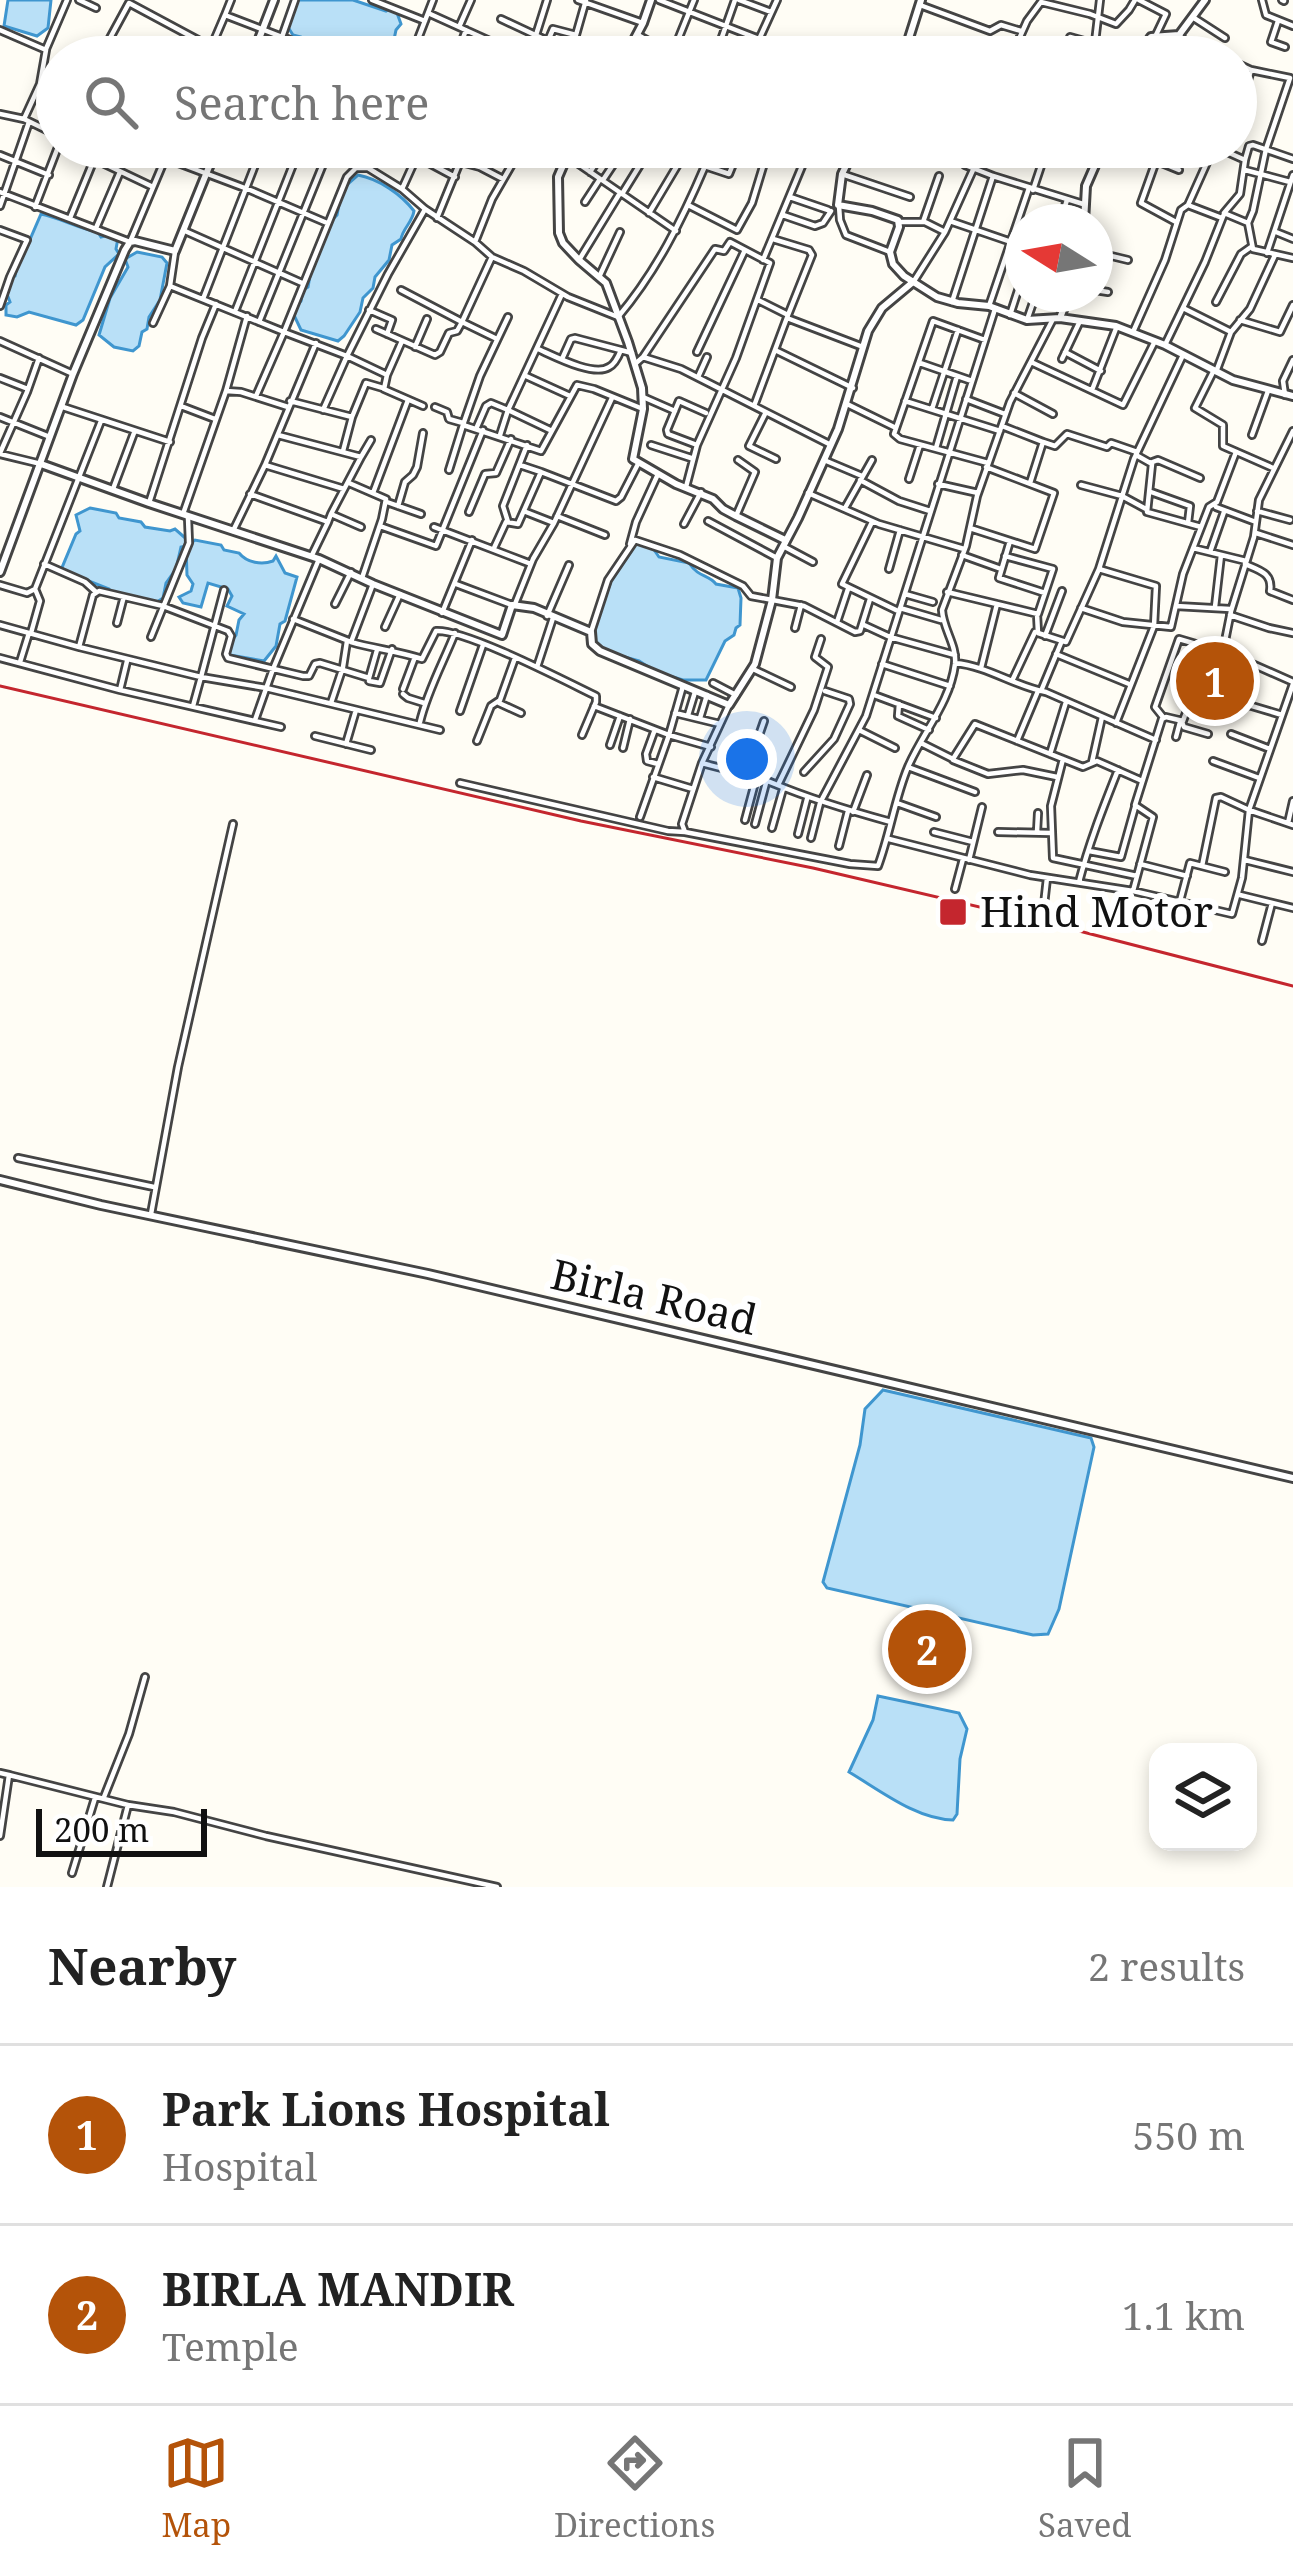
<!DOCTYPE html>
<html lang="en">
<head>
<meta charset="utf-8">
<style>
	:root { --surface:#fff; --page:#f2f2f2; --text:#222; --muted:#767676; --line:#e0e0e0; --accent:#b45309 }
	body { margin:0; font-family:"Noto Serif",serif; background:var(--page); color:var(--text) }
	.controls { position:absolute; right:36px; bottom:36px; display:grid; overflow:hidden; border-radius:24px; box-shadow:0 6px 18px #0003 }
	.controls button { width:108px; height:108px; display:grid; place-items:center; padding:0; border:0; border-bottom:3px solid var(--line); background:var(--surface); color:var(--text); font:60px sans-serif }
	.compass { position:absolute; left:1005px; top:204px; width:108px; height:108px; border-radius:50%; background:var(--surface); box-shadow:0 6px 18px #0003; rotate:281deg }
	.scale { position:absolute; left:36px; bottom:30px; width:171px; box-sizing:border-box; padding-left:12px; border:6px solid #111; border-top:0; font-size:33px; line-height:42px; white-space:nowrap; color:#111; -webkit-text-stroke:9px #fff; paint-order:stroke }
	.you { position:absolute; left:747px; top:759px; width:42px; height:42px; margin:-30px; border:9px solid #fff; border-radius:50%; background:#1a73e8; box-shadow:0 0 0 18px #1a73e833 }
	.badge { display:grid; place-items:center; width:78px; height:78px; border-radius:50%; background:var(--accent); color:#fff; font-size:39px; font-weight:700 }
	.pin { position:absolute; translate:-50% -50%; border:6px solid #fff; box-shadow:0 3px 12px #0006 }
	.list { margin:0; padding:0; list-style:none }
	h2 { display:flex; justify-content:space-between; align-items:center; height:156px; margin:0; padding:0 48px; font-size:51px }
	h2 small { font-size:39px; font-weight:400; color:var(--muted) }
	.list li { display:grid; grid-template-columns:78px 1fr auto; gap:36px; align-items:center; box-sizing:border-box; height:180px; padding:0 48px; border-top:3px solid var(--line) }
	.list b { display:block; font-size:45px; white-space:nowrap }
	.list p { margin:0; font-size:39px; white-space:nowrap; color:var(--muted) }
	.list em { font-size:39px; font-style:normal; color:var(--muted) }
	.icon { flex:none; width:66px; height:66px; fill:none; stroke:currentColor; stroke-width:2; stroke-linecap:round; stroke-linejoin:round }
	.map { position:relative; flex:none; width:1293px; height:1887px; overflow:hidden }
	.search { position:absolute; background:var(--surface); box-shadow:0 6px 18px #0003; left:36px; right:36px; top:36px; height:132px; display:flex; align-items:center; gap:30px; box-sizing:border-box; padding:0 42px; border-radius:66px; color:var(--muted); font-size:45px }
	.sheet { height:516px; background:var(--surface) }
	nav { display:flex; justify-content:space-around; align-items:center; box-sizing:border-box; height:168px; border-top:3px solid var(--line); background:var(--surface); font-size:33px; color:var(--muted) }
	nav a { display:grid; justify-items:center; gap:6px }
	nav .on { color:var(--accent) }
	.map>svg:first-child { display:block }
	.water { fill:#b9e0f7; stroke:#3f96cf; stroke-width:3 }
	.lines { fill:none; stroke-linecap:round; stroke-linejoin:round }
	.minor-casing { stroke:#444; stroke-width:10 }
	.tertiary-casing { stroke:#444; stroke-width:12 }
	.minor { stroke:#fff; stroke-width:4.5 }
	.tertiary { stroke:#fff; stroke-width:6 }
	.rail { stroke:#c4262e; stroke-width:3 }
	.poi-dot { fill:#c4262e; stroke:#fff; stroke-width:4.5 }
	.labels { text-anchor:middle; stroke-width:12; stroke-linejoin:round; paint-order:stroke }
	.poi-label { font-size:42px; fill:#111; stroke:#fff; text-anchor:start }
	.street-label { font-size:42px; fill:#111; stroke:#fff }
</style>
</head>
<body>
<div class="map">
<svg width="1293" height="1887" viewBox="0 0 1293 1887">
	<rect width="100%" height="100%" fill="#fffdf5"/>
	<path class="water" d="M8,0h43l-3,28 -11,8 -33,-10z
		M297,0h56l33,11 5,-3 6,5 4,11 -5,6 -4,19 6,8c-27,0 -54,4 -76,-12l-15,1 -6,-9 -8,-2 -7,-11z
		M358,175c21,4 43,19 56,36 -2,12 -11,17 -13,28l-9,6 -3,15 -14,17 -2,11 -10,10 -3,14 -16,24 -6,5 -37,-11 -9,-19 9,-10 2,-11 5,-3 6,-34 13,-28 10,-10 5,-26z
		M41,214c20,4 36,14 57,18l3,5 8,-2 9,3 -2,11 3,5 -14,13 -22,53 -7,5 -47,-13 -12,5 -11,-2v-10l4,-3 -5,-13 3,-9 7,-4 3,-15 4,-3z
		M137,252l25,5 5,6 -7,37 -11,17 -2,12 -5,3 -3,14 -6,5 -19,-4 -15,-12 11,-37 18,-31 -3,-8z
		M90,508l26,5 3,5 22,4 4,5 25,4 5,-2 16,14 4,-3 26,5 3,5 15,3c8,10 23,12 34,8l3,-5 9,17 12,4 -12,44 -5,3 -4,22 -12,15 -34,-6 -4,-7 10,-13 3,-15 5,-6 -17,-8 5,-10 -4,-7 -20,-6 -7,24 -18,-4 -4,-6 12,-6 2,-7 -6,-9 -1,-29 -5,1 -5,22 -10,14 -3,15 -6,4 -34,-6 -8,2 -6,-9 -48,-19 15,-36 4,-3 -4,-16z
		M633,543l17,1 9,13 30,6c10,15 19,11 27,21l22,4 3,10 -1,27 -4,3 -2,7 -9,6 -19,39h-23l-27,-8 -17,-11 -40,-11 -7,-15 19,-54 21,-31z
		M883,1390l208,48 3,9 -35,162 -11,25 -15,1 -206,-47 -4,-6 37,-137 5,-36z
		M878,1696l81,17 8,16 -7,30 -3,55 -4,6c-37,-1 -72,-29 -104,-48l24,-52z"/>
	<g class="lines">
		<g class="minor-casing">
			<path id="minor" d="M79,0l17,8
				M231,0l-6,15 109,42
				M372,0l53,21
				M578,0l65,23
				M659,0l100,39 37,18
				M739,0l32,12
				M1139,0l27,14 -10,21
				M1262,0l4,15 27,11
				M1282,0l2,1
				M920,5l70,26 11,-6 20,6
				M428,13l73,33 -4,11
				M1194,18l31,20
				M501,19l47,22
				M1278,21l-7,21 14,5
				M459,27l12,-27
				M0,30l46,20 -6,34 -16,35
				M536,35l11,-35
				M638,35l32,18
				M1179,35l14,14 29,8
				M282,37l13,-37
				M1070,37l25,7
				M501,46l26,11
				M235,47l-3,4 14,6
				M46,49l21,-49
				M101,57l9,-19
				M149,57l-39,-19 19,-35 82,44
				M207,57l18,-42
				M411,57l22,-57
				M456,57l10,-27
				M541,57l12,-28 23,6 10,-35
				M567,57l8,-22
				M671,57l23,-57
				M715,57l20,-57
				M751,57l26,-57
				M1011,57l16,-36 14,-19 49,12 26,10 13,-14 6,-10
				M1097,57l-3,-6 6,-51
				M1236,63l15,7
				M0,114l24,5 33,16
				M1236,121l15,-51 39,8 -24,71 -13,62 -5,12
				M69,147l82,39
				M136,147l114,43 77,33
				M399,147l56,30
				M1019,147l26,7 -12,36
				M1140,147v7l39,16
				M1214,147l-26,58 34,13
				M1216,147l29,13 -5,34 -16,19 24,10 5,26 40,9
				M925,152l2,-5
				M0,155l49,20
				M567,156l109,75
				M1245,160l4,-14 4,-1 40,14
				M1156,161l-15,42 35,19
				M461,162l19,5 23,12
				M705,166l24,8 11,-27
				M368,168l6,-21
				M1245,170l45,12
				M590,172l14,-21
				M842,174l68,23
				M993,176l90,28
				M603,180l22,-33
				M402,189l19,-42
				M0,192l130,50 40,-95
				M622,194l29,-47
				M790,197l38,13
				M585,202l15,-23
				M0,206l29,-84
				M690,206l47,24 15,-27 17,-56
				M839,206l1,14 6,15 44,17
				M35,207l23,-60
				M649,213l31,-52 11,-4
				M783,215l32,11 8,-3 8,-12
				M70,218l23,-56
				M437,218l29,-71
				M950,221l73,25
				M899,222h26l20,10
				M923,222l16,-46
				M1060,222l7,-22
				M96,228l24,-56
				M0,230l27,10 -17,37 -10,29
				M185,231l117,52
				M1276,232l17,7
				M773,239l36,11 3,5 -24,60
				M475,242l17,-43 30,-52
				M175,252l-5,34 114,46 63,-155 9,-9h12l34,21 23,20 50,33 17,15 32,14 44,26 50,20c38,-45 64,-97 87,-151l-13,-7 4,-12
				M1095,252l33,8
				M1267,253l26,-78
				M579,260l41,-67
				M763,260l47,-113
				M600,275l20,-43
				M914,281l31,-49 28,-62
				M401,290l61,32 30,-65
				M1095,290l13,2
				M203,299l59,-152
				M952,302l41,-126 -28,-11 -3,-7 2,-11
				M1216,302l25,-48 10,-7
				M989,306l40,-118
				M1183,308l48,24
				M236,309l64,-162
				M369,310l23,10 -5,14
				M1010,315l13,-40
				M247,316l-21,75 15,1 47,15
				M508,317l-28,59 -17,49 78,26 36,-66 17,4 49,20
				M787,318l76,29
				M1027,320l9,-26
				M1240,320l40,12 13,-27
				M259,322l71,-175
				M153,323l17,-37
				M376,329l59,26 5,-3 9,-19 8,-2 5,-9 35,17
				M1133,332l32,-72 16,-50 7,-5
				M985,340l-52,-19 -39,113 6,5 88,24
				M0,341l73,33
				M402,341l-15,34 -40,-19 41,-82 36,-63
				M1165,345l40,-83 19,-48
				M415,347l12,-28
				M538,349c16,7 56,28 71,18 5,-2 10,-12 12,-17
				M777,351l76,37
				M697,352l48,-102
				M1065,352l36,19
				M643,357l38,12 150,76
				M562,359l9,-20 4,-1 57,15
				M1062,359l18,-38
				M1031,362l92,43 32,-64
				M920,363l52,18
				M635,364l8,-7 72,-108 9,2 6,-9 40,21 -34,95 -39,87 -11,42
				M1213,372l-18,36 28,17v21l50,22
				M1216,372l15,-40 19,-23 25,-54
				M387,375l-3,14 39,17
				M526,376l44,20
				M698,377l9,-20
				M0,378l28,11
				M1092,390l25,-64
				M1014,393l39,21
				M1285,395l-2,-14 10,-21
				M256,396l28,-64 63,24 -24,54
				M643,397l32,14
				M966,399l39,15
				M290,401l62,16 -9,34
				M905,401l95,30
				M847,404l49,24
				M181,406l34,13
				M754,406l34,-91 -30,-15
				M63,407l107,35
				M435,407l12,5 2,7 14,4
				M932,409l26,-79
				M765,414l-16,32 27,13
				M0,417l50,20
				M352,417l14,-34 17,5
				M1002,426l41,16 -13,41
				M476,429l10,-23 5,-3 17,7 -8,25
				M550,430l-42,-20 54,-116
				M1293,431l-34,69 -5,37 -23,74 -8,40 70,31
				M278,435l83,22 -30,57
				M1252,435l16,-44
				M1043,442l12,4 12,-12 40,13 4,-4 26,9
				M651,445l40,13
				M697,445l-29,-11 -1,-4 12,-29 27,12
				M936,448l21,-72
				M0,453l27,-61 12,-34
				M0,454l41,10
				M1136,455l16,9 -5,48 54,15
				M361,457l10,-17
				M824,460l38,16
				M1150,463l8,-3 42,18
				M265,465l79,24
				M520,465l21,7
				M449,470l14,-45
				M909,479l11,-34
				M860,480l39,21 31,10
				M349,483l37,16 -4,20 -20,59
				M938,484l40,9
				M1081,485l41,11 24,13
				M113,489l21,-56
				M1151,492l39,14 -2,17
				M373,493l35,-93
				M808,493l71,31 85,25
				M250,494l78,28 3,-8 30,13
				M387,502l34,12
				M149,503l53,-165 14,-34
				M398,506l7,-24 8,-7 4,-8 6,-34
				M1216,507l40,15
				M845,508l27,-48
				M1257,511l33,9
				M469,512l16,-38 11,-1 15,-34
				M526,512l28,11
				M183,514l43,-123
				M557,516l48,19
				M736,516l19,-44 -17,-12
				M708,521l69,37
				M508,522l-5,-16 24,-61
				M872,522l-30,62 56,27
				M684,524l17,-32
				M380,526l56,20 47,-116
				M434,527l97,37
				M973,529l62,20 19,-56 -68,-26
				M233,531l32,-66 51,-122
				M1256,533l37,12
				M1010,541l-11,37 46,15
				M630,544l6,-22 22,-48
				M783,546l30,16
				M494,548l12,-26 12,2 23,-52 75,29 5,-4 17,-33
				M1193,548l53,13
				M1210,552l14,-40
				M312,555l16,-33
				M962,555l39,14
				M44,564l41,18 11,10
				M1245,564c14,6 28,9 25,27l23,9
				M889,569l11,-39
				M456,584l56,21
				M0,585l27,8 8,-4 66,-168
				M224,590l-23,87 65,11 174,42
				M947,592l91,22 15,-45 -48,-13
				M905,594l28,8
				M335,604l16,-32
				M515,604l18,-45 21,-36 58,-125
				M1176,606l54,3
				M1215,607l6,-52
				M900,608l41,12
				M1081,608l42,14 48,5 12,-53 26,-67 8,-5 19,-50
				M442,613l30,-73
				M1037,614l1,19 28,9 33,-73
				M1230,615l39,13 24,5
				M547,616l22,-51
				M293,619l58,23 22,-58
				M837,622l11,-33
				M117,623l6,-23
				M0,625l79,22 14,-52 6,-4 64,15 65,25 3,5 -5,18 2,4 75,18h6l6,-12 5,-1 49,15 8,-28
				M864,625l26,12 65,18
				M385,627l15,-33
				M795,628l6,-23
				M591,632l17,-52 27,-40 45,15 63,31 8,10 53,10 51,26 5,-1 10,-32
				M31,633l9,-32 -5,-12
				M1045,636l17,-45
				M151,637l38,-94 -1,-25
				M351,642c24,7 47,9 71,17l14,-28c29,-2 129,50 160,65v6l-14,33
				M79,647l122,30 -8,29
				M1056,654l73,30
				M0,658l120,32 161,37
				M20,662l9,-29
				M955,663c33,3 59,23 91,29l110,48
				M882,664l68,22
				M537,667l16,-49
				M981,668l16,-64
				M753,669l38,18
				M369,681l11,2 12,-34
				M1012,681l23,-49
				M713,683l23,12
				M403,689l12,-32
				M120,690l7,-29
				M1041,691l20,-48
				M403,694l5,4 16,5
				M874,695l62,23
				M331,703l12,-36 4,-26
				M499,703l22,10
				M899,704l-1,12 31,14
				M1245,704l37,11
				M729,705l-27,58 -20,61 3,8 165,32 28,2c12,-32 17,-68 30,-99 15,-35 42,-64 47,-103 2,-19 -12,-35 -13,-54l24,-64 11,-50 33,-94 42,-81
				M594,706l75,29 42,12
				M460,711l23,-66
				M675,713l45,11
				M688,715l7,-23
				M1163,717l-8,-10 24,-68 44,13
				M700,718l7,-23
				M255,720l18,-51 46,-110
				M420,722c7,-30 23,-59 35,-89
				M1182,722l2,5 24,7
				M1116,723l38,-97 2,-40 -57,-17 35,-110 49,-104
				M859,730l36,18
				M654,732l-8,22 1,7 11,3
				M1231,734l39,15
				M315,736l56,14
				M1176,737l4,-15
				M477,741l14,-35 9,-6 15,-42
				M1017,741l21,-50
				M921,743l32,16 22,-35 108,43 14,-6 43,19
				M346,744l10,-34
				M610,745l10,-29
				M623,748l7,-29
				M1050,754l16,-52
				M1063,759l-12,47 2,52 84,18
				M953,760l35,14 35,-4 34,7
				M1213,761l46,17
				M1092,762l10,-45
				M702,763c24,7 51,11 73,21 38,16 76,27 116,38
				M908,767l67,25
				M804,772l30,-33 16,-35 -1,-5 -24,-8
				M745,776l19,-55
				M653,777l40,12
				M460,783l208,48 17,1
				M778,785l36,-75 14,-43 -13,-10 6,-18
				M897,803l39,14
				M853,812l14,-37
				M640,817l29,-82 14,-49
				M745,820l11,-41
				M1288,823l5,-22
				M755,824l11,-41
				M772,828l11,-39
				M934,832l39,10
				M998,832l53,1
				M1037,832l1,-19
				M798,834l9,-35
				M811,838l9,-35 46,-87 129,-407
				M889,839l141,36 103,16 99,23 10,-36 7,-68 44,15
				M839,846l9,-35
				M1089,851l32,6 14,-50
				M969,860l13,-53
				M1245,860l48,12
				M1140,864l47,12
				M1202,866l14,-68 5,-1 28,13 44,-126
				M1079,882c10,-39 24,-74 39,-112
				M955,889l8,-30
				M1133,891l20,-74 -18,-12 27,-86 4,-2 17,4c8,-25 27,-44 40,-67
				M1240,895l53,13
				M1180,901l10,-38 35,9
				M1043,914l4,-36
				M1262,941l10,-38
				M18,1158l136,29
				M151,1214l27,-147 55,-243
				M0,1773l9,2 -9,61
				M9,1775l119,30 46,7 92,24 231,51
				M104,1797l25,-63 16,-57
				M72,1873l23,-75
				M107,1887l21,-82"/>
		</g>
		<g class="tertiary-casing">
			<path id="tertiary" d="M252,57l22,-57
				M625,57l18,-34 8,-23
				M903,57l18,-57
				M1138,57l13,-20 28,-2 26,-35
				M571,147l-13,30 1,56 4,10 16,17 27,23 22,59 14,46 1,21 -10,50 43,25 37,15 10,10 13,7 49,24
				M855,147l-13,27 -4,31 34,6 26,9 1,7 -9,25 3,12 11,12 33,21 21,6 31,3 38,14 33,-2 56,8 49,19 68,35 60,16
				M1084,222l2,-36 17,-39
				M1060,318l9,-24
				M41,464l108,39 170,56 54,25 129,51 10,-30 22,3 57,24 1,12 8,7 129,54 26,-41 17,-64 5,-42 21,-40 40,-89 30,-98 14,-23 31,-26
				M0,572l73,-198 52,-124 5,-8 5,-1 40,10 42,-104
				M0,1180l101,25 327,69 865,204"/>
		</g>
		<use href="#minor" class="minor"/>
		<use href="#tertiary" class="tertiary"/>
		<path class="rail" d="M0,686l581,135 232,47 235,55 245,63"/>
	</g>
	<rect class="poi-dot" x="938" y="897" width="30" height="30" rx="6"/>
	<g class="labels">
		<g class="poi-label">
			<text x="980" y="927">Hind Motor</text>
		</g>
		<g class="street-label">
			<text transform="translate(654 1297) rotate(13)" y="15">Birla Road</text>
		</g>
	</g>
</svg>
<div class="controls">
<button><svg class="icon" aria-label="layers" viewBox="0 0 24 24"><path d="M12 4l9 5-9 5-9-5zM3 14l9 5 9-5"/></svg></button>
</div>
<svg class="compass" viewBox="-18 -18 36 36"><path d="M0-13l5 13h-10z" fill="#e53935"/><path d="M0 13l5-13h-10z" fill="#767676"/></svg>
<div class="scale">200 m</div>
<div class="you"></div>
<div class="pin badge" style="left:1215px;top:681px">1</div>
<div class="pin badge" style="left:927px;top:1649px">2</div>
<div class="search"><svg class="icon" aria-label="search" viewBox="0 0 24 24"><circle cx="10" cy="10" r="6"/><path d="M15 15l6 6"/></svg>Search here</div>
</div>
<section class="sheet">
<h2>Nearby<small>2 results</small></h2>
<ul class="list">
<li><span class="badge">1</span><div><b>Park Lions Hospital</b><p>Hospital</p></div><em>550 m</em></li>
<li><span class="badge">2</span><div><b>BIRLA MANDIR</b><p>Temple</p></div><em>1.1 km</em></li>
</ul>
</section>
<nav>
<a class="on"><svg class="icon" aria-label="map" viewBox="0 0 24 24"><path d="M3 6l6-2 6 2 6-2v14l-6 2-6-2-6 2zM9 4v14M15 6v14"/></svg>Map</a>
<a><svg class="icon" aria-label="directions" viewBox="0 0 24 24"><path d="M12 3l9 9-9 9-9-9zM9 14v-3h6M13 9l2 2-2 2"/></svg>Directions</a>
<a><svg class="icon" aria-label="saved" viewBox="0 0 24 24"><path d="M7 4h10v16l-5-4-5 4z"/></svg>Saved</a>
</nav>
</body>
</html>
